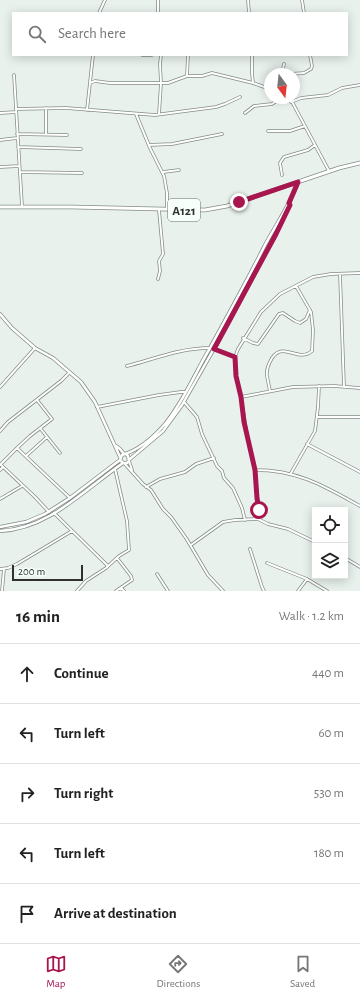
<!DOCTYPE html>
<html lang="en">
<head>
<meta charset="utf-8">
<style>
	:root { --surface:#fff; --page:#f6f6f6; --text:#222; --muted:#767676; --line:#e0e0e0; --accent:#a81650 }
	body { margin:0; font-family:"Alegreya Sans",sans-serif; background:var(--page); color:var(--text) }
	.controls { position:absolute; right:12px; bottom:12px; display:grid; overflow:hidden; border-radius:0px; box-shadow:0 2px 10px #0003 }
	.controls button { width:36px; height:36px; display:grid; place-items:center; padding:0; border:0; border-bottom:1px solid var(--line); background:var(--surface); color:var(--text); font:20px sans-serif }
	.compass { position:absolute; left:264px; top:68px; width:36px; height:36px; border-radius:50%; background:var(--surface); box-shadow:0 2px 10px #0003; rotate:165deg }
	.scale { position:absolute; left:12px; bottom:10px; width:71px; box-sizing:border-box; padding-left:4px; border:2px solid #2e312f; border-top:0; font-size:11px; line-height:14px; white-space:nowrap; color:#2e312f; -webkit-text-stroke:3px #f6fff9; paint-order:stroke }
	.stop { position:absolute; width:12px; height:12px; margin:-9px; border:3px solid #a81650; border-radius:50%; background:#fff }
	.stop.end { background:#a81650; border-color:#fff; box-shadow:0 1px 4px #0008 }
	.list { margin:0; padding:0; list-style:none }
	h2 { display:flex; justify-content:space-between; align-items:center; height:52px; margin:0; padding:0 16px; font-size:17px }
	h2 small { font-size:13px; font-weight:400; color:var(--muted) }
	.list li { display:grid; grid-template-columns:26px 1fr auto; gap:12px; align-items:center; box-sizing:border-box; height:60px; padding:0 16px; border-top:1px solid var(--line) }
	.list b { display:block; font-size:15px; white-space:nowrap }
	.list em { font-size:13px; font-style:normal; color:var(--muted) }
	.icon { flex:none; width:22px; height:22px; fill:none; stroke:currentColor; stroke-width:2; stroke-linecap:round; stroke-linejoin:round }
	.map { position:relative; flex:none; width:360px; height:591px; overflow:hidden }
	.search { position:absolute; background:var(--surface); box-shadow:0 2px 10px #0003; left:12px; right:12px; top:12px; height:44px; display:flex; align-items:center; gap:10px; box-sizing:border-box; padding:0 14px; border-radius:0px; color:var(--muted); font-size:15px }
	.sheet { height:352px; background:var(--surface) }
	nav { display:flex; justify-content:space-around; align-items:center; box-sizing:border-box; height:56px; border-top:1px solid var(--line); background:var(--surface); font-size:11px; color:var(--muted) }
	nav a { display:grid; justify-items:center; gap:2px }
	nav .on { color:var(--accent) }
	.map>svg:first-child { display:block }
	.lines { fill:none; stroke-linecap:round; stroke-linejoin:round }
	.minor-casing { stroke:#848c87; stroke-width:3.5 }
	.tertiary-casing { stroke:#848c87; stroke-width:4 }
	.secondary-casing { stroke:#848c87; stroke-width:4 }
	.primary-casing { stroke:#848c87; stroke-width:4.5 }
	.minor { stroke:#fff; stroke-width:2 }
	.tertiary { stroke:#fff; stroke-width:2.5 }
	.secondary { stroke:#fff; stroke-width:2.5 }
	.primary { stroke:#fff; stroke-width:3 }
	.route { stroke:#a81650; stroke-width:5 }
	.labels { text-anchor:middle; stroke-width:4; stroke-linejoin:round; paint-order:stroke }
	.shield { fill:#f6fff9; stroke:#6a6f6c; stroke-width:1 }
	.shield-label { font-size:13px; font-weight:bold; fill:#2e312f }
</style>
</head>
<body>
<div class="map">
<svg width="360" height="591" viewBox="0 0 360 591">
	<rect width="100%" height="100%" fill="#e8f1ec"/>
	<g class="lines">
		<g class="minor-casing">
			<path id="minor" d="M248,0l1,13
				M302,0l2,13
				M99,13l6,-13
				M158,13v-13
				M142,55h10
				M252,55v18l1,10
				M282,74l2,-10
				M290,74l14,-1 7,-4 1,-3 -2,-11
				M14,75l8,131
				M187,76l1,-21
				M90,83l5,-2 15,2h58l19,-7h15l10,-3 41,10 17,6
				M291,102l10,-4 27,-3 14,-7 18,-3
				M16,109l50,-1 89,7 61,-8 9,-3 15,-7
				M87,110l6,-55
				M0,113l16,-1
				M245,113l9,-7 18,-2 6,-4 12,-2 39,73
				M136,114l14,34 14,28 3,17v16
				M159,114l2,-31 -1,-19 1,-9
				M268,131h22l15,-5
				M17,134l50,1
				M46,134v-26
				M0,140l17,-2
				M149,145l23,-1 50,-10
				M18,147l63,2
				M0,167l19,-1
				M20,172l62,1
				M163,172l16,-2
				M282,175l-2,-12 4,-6 24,-7 7,-5
				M340,274l4,113
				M158,279l2,-8 -1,-10 4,-7 -4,-44
				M243,338l10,5 5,1 21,-30 4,-1 12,8 5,2 6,-4 4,-9
				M214,349l21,8
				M127,366c27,-7 54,-18 82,-18
				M0,387l35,-39
				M270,391c-1,-5 -2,-10 -3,-15 -1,-7 2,-13 5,-18 12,-17 26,5 40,-7l1,-21 -2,-18 -15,-26
				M241,397l52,-10 41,-1 26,2
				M37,400l15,19 -22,17 -13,12 53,50
				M184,402l13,15 5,17 15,32 5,5 2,7 9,10 9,20 3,12
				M97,407l62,-12 22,-3h5
				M317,417h43
				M40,428l20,25
				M0,431l8,-9 53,-41 8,-8
				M307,444l53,28
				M26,456l21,-19
				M129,461l3,9
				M124,463l19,21 8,6 12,19 8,8 15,21 22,37 15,16
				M0,464l35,33 14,15
				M0,465l17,-17
				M0,470l3,-3
				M255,470c43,0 69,16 105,36
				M291,473l24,-42 3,-24 1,-21
				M146,487l14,-8 25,-7 11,-8 18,-6
				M0,499l22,-13
				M54,513l54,53
				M258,519l1,-9 -2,-12 -2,-28 -8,-35 -6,-38 -5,-21 -1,-19 3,-8 23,-37 19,-18 33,-17 18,-3 29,-1
				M191,545l32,-23 12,-2 23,-1 10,5 20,5 27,13
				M250,549l12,38 2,4
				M345,558l15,9
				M267,563l40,16 20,12
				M0,569l8,-1 9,-4 55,-33
				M157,574l11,17
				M121,588l3,3
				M2,591l2,-22
				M77,591l9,-10 20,-13 13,-12 10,-6 -2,-29 -12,-52
				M116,591l16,-11 -1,-4 -14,-18
				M298,591l9,-12"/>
		</g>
		<g class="tertiary-casing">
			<path id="tertiary" d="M0,314l12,14 23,20 18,10 28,24 14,20 25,55
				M116,446l4,3 4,5"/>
		</g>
		<g class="secondary-casing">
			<path id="secondary" d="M126,454l2,2 1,5 -2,2h-4l-3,-3 2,-5c17,-5 31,-17 43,-31 19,-23 30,-51 45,-76 18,-33 36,-65 53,-99 11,-22 27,-43 35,-67
				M130,459l33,-28 19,-26 46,-81 48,-90 14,-29 -1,-2
				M0,527l26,-5 19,-8 25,-16 50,-38
				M0,531c49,-2 85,-42 123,-68"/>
		</g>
		<g class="primary-casing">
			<path id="primary" d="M0,207h72l133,3 22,-4 112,-38 21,-5"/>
		</g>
		<use href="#minor" class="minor"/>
		<use href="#tertiary" class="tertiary"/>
		<use href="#secondary" class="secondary"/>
		<use href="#primary" class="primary"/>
	</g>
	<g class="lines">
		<path class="route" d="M239,202l59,-20 -9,21 1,2 -14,29 -62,115 21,8 1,19 5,21 3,25 11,48 2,28 2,12"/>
	</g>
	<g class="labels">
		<rect class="shield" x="168" y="199" width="32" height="22" rx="3"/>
		<g class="shield-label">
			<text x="184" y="215">A121</text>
		</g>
	</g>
</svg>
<div class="controls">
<button><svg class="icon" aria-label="locate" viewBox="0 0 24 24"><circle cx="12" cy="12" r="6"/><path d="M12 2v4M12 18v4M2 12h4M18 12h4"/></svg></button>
<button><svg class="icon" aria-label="layers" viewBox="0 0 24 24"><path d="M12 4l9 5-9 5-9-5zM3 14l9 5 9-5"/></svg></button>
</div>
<svg class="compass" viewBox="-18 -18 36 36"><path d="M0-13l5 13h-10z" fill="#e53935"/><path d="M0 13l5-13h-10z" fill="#767676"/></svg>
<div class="scale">200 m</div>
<div class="stop" style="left:259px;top:510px"></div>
<div class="stop end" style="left:239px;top:202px"></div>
<div class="search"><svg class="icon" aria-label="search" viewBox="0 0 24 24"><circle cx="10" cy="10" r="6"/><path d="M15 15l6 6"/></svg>Search here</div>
</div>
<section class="sheet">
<h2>16 min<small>Walk · 1.2 km</small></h2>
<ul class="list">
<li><svg class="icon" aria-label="ahead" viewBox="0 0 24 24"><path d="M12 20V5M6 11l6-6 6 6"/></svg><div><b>Continue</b></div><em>440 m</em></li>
<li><svg class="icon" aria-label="left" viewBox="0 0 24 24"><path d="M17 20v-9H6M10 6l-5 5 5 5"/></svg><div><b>Turn left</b></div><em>60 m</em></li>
<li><svg class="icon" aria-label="right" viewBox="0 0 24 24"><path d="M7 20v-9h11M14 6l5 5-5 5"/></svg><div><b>Turn right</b></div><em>530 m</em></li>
<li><svg class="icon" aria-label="left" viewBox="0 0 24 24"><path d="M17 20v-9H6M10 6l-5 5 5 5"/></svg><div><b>Turn left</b></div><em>180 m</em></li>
<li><svg class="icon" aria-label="arrive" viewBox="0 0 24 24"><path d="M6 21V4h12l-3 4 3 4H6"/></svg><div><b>Arrive at destination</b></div></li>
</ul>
</section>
<nav>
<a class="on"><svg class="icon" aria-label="map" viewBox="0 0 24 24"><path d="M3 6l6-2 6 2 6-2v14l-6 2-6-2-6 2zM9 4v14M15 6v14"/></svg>Map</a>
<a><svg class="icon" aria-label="directions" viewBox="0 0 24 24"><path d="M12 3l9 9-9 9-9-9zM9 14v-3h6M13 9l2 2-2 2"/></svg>Directions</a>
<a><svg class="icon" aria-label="saved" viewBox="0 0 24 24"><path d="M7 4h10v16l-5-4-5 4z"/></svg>Saved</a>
</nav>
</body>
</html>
